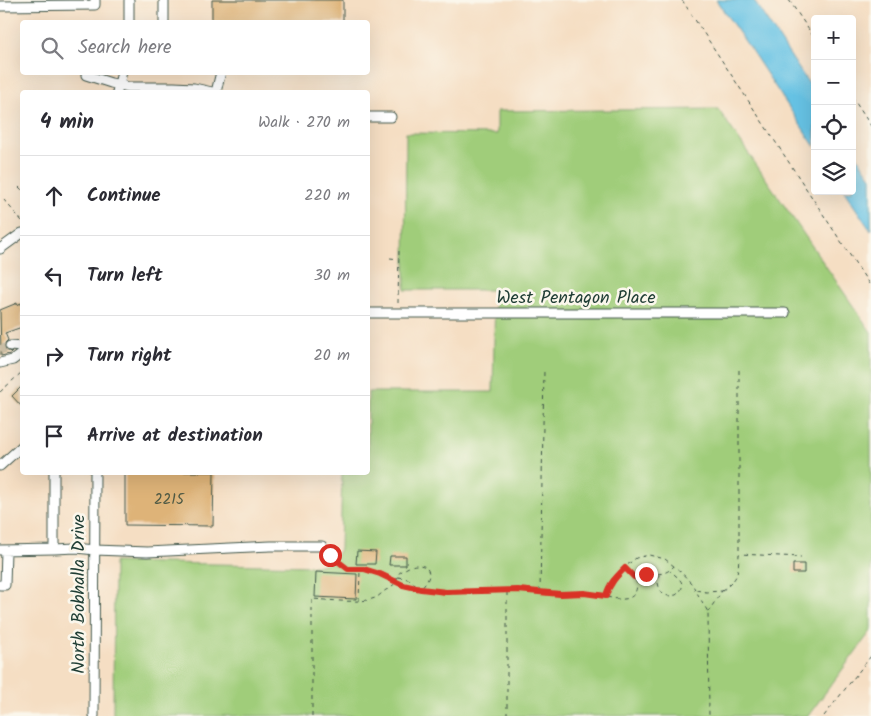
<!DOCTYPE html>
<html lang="en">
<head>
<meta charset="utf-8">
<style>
	:root { --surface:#fff; --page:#f7f7f7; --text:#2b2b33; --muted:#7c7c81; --line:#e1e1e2 }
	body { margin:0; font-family:Kalam,sans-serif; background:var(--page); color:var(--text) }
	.controls { position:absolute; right:15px; top:15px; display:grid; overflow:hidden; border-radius:5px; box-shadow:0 5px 20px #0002 }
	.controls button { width:45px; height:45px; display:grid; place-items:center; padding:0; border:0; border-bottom:1px solid var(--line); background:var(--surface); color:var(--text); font:25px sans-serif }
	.stop { position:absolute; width:15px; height:15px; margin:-11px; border:4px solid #d93025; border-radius:50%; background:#fff }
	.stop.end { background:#d93025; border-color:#fff; box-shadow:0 1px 5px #0008 }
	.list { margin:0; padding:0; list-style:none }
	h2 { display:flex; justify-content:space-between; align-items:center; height:65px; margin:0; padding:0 20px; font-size:21px }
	h2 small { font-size:16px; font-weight:400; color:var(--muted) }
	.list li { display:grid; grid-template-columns:32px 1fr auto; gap:15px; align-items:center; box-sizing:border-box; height:80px; padding:0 20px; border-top:1px solid var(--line) }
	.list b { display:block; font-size:19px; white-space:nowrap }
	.list em { font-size:16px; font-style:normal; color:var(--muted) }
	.icon { flex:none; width:28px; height:28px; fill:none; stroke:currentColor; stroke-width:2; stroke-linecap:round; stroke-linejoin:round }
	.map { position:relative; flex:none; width:871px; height:716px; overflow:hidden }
	.search { position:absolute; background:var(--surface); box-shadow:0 5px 20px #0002; left:20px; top:20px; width:350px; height:55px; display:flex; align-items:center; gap:12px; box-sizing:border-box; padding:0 18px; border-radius:5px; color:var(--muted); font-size:19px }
	.panel { position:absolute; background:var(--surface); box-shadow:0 5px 20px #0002; left:20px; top:90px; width:350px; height:385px; border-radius:5px }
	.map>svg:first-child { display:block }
	.green { fill:#a0cd7a; stroke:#608557 }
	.water { fill:#66c2e4; stroke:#42808c }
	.building { fill:#deb378 }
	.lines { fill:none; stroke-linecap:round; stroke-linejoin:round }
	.minor-tunnel { stroke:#cabea6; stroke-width:9; stroke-dasharray:9 4.5; stroke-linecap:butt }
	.minor-casing { stroke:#3f5549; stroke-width:11 }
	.path { stroke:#3f5549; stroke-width:1; stroke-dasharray:4 4; stroke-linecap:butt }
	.minor { stroke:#fff; stroke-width:9 }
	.route { stroke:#d93025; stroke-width:6 }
	.labels { text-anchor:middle; stroke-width:5; stroke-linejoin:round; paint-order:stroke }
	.number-label { font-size:15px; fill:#4f5a45 }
	.street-label { font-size:18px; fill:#1f3d34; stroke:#fbf7ec }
</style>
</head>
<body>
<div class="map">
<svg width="871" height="716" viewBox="0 0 871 716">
	<rect width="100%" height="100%" fill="#fbf7ec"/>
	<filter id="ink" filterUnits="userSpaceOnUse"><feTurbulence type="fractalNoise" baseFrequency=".02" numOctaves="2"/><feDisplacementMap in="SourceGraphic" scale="10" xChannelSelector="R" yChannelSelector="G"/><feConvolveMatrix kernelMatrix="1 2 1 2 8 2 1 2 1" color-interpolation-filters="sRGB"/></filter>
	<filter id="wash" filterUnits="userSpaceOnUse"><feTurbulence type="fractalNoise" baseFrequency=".0096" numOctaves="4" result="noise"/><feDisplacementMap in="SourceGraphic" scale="20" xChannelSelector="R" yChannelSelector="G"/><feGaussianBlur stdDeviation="1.12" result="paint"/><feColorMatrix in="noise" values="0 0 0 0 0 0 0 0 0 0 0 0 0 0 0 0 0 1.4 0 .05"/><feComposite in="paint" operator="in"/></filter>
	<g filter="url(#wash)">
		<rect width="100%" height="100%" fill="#f5dec3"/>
		<path class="green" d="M718,109l153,223v299l-63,85h-695l1,-154 202,4 17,-4 7,-13 2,-76 26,-1v-80h125l2,-102h-90l1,-157 91,1v-23z"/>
		<path class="water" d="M716,0h38l2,4 59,89v54l-66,-100z
			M852,149l19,28v54l-27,-40h8z"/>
		<g id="blocks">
			<path class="building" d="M212,0h131v22h-131z
				M17,303v2l4,-2 1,5v19l-17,6 3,7 -3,3 -1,5 3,3 5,1 -2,2 -9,2 -1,-46z
				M22,386v21l-10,-11z
				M125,472h89l-1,54 -88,-1z
				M357,551l19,1 -1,12h-19z
				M390,556h16v9h-17z
				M793,564h11v9h-11z
				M316,572l41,2 -1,25 -41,-2z"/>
		</g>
	</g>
	<g filter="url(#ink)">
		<use href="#blocks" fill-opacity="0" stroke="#3f5549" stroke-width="1"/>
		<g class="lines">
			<path class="minor-tunnel" d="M0,350l10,-4"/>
			<g class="minor-casing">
				<path id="minor" d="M164,0v22
					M0,6l95,-1v-5
					M129,22v-22
					M86,75l25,8 18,4h45l20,1 18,4
					M117,92l5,-20
					M216,92l5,-20
					M368,117h23
					M0,249l22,-16
					M368,313h417
					M10,346l12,1
					M0,363l13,-3 9,-7
					M0,466l22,-20
					M54,472v77l22,-1 19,2 52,2 124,-6h51
					M0,550l54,-1
					M0,585h5l1,-35
					M94,716l1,-244"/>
			</g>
			<path class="path" d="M682,0l189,287
				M789,0l26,39
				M852,97l19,29
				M19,187l3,3
				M4,200l18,21
				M390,258l9,1
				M398,303l1,-53
				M739,370v184
				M0,392l22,-20
				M328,552l20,17h16l16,5 23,11 18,4 25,4 72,-2 42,3 24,-1 22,3 2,-8 4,-7 14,-15 10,-8 13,-3 16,4 15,12 12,13 16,28 1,104
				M659,575l-1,8 2,8 8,5 8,-1c13,-10 3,-17 -6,-24
				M398,577c8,2 15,1 17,9
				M634,577c15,-6 29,2 40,-11
				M696,590l10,2 16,-1 -14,21
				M722,591c17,-14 16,-16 17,-37l62,3
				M540,592l4,-222
				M607,597c13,3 30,6 30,-14l-3,-6 -9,-9
				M359,601l1,-31
				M312,716v-117c17,1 48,5 63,-1 5,-2 8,-7 13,-9 8,-6 8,-5 10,-15 9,-7 17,-12 28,-7 6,8 2,13 -4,21
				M507,716v-124
				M824,716l47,-60"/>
			<use href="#minor" class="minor"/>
		</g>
	</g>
	<g class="lines" filter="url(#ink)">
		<path class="route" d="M330,555l18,14h16l16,5 23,11 18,4 25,3 72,-2 42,4 24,-1 22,3c3,-12 10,-19 19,-28l9,9 12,-3"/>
	</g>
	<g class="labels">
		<g class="number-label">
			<text x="169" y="504">2215</text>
		</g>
		<g class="street-label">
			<text x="576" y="303">West Pentagon Place</text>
			<text transform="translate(78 594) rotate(-90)" y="6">North Bobhalla Drive</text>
		</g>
	</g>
</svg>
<div class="controls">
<button>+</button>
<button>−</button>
<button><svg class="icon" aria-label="locate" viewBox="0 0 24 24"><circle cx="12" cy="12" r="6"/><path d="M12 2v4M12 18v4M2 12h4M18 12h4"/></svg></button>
<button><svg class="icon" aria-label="layers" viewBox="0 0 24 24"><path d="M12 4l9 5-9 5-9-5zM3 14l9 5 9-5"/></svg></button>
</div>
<div class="stop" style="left:330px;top:555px"></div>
<div class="stop end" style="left:646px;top:574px"></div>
<div class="search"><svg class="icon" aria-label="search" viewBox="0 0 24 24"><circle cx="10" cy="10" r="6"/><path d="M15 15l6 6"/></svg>Search here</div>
<section class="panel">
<h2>4 min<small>Walk · 270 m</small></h2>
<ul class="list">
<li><svg class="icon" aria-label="ahead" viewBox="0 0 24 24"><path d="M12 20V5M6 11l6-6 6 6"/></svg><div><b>Continue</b></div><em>220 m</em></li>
<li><svg class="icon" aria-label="left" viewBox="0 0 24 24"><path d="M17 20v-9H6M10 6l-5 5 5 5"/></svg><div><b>Turn left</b></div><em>30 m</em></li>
<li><svg class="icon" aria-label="right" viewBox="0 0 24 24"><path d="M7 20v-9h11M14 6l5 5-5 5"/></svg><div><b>Turn right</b></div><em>20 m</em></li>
<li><svg class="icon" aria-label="arrive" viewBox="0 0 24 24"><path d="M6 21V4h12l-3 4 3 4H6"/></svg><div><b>Arrive at destination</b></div></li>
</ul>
</section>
</div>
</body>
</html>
